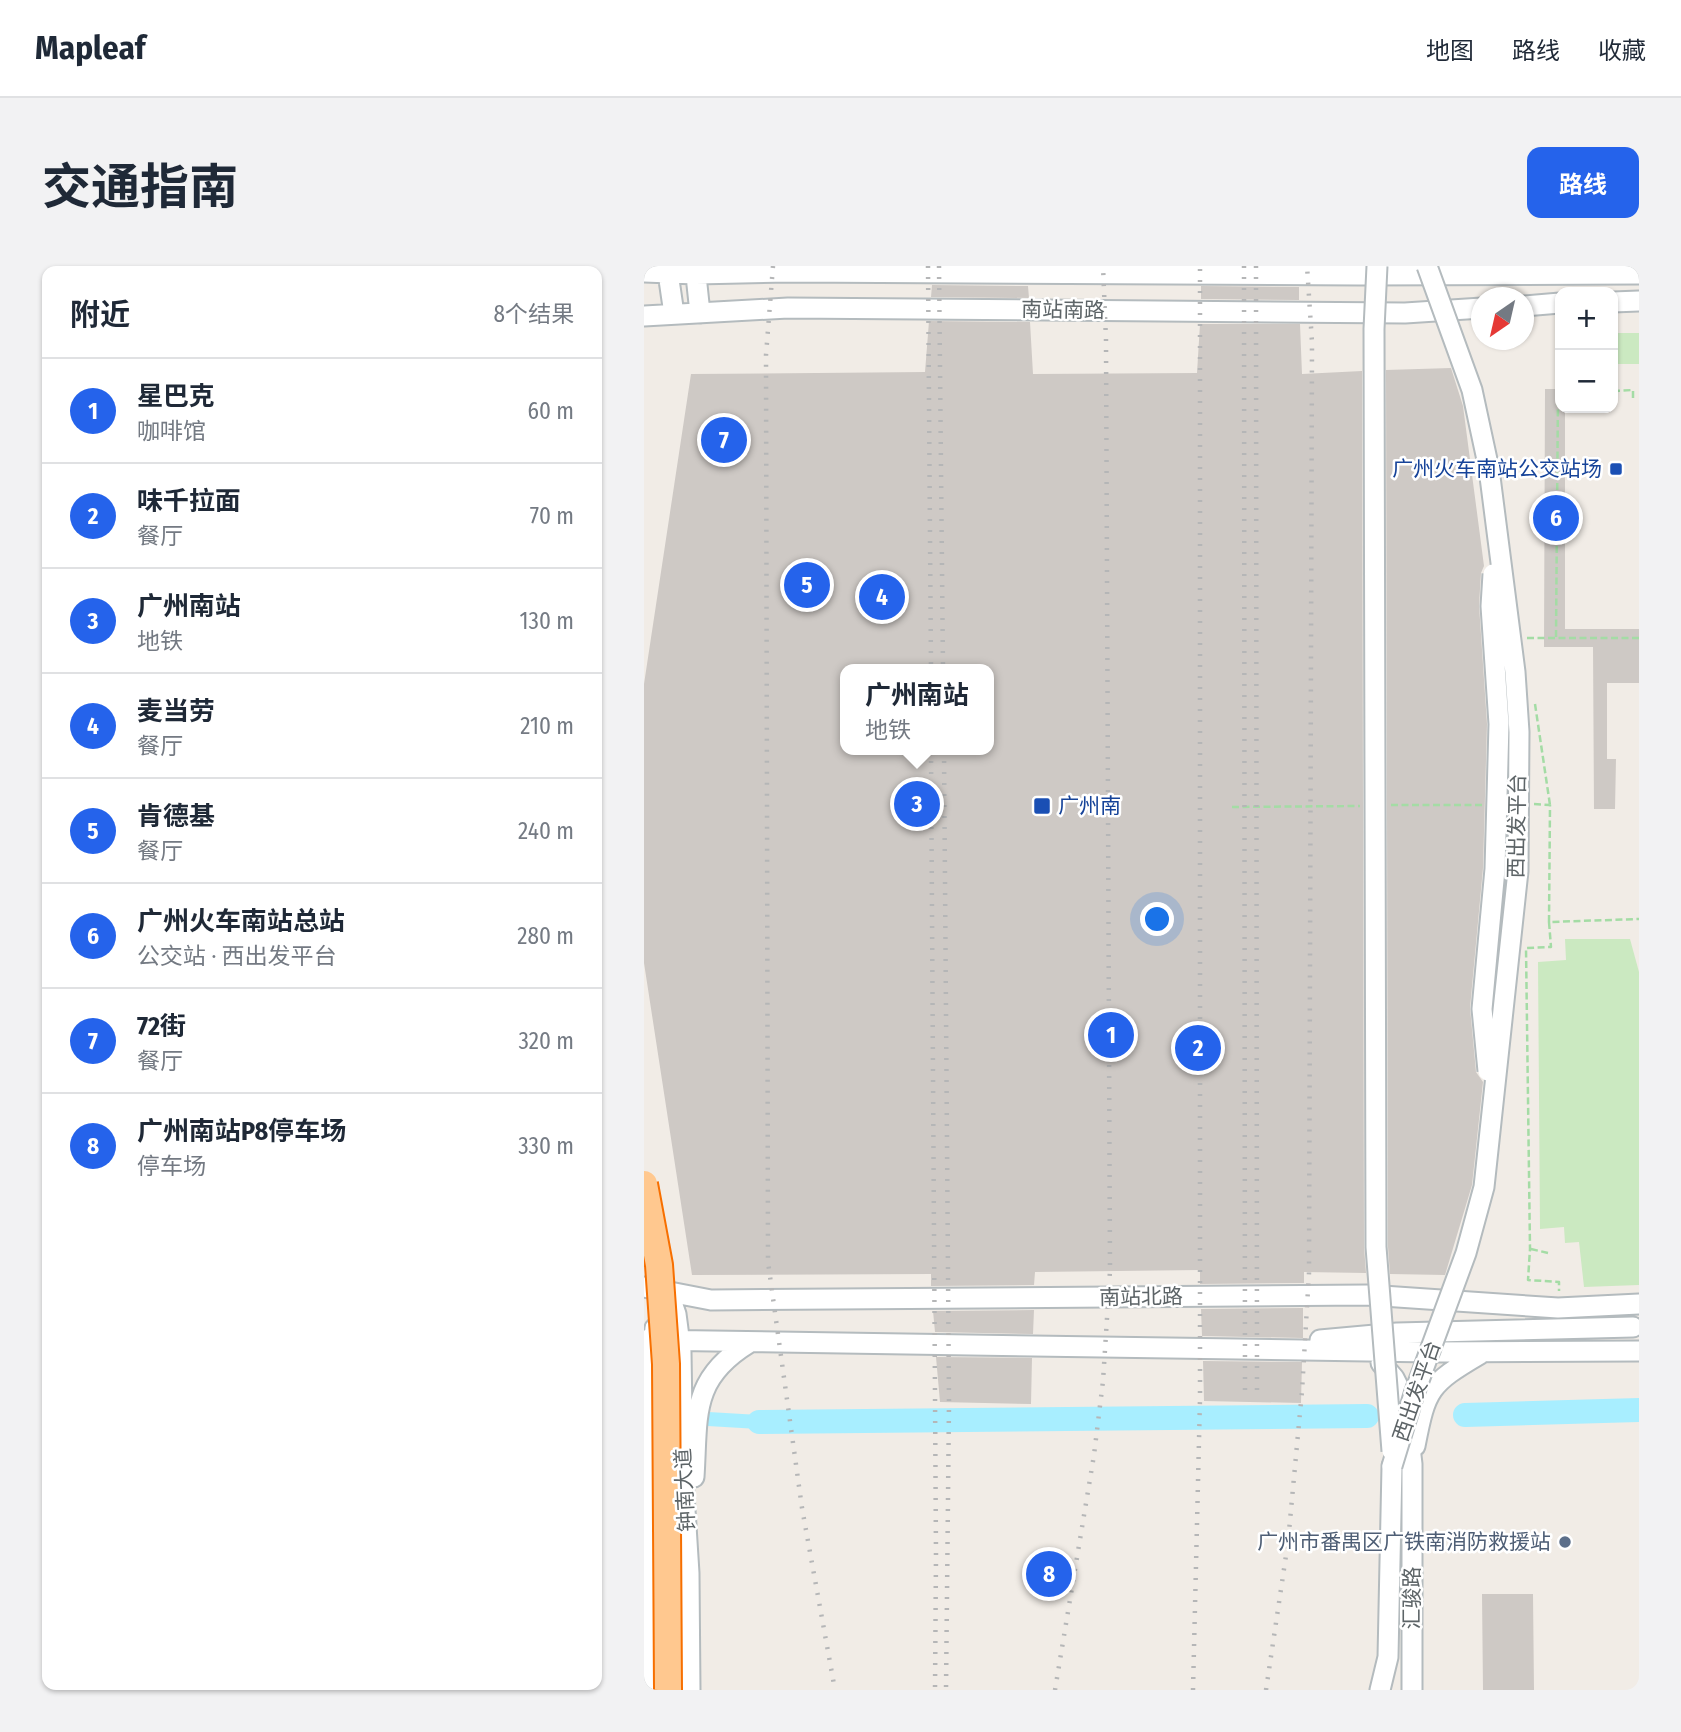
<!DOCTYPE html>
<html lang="zh">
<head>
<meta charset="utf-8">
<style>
	:root { --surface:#fff; --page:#f2f2f3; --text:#1f2937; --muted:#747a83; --line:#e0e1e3; --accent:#2563eb }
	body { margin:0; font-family:"Fira Sans Condensed","Noto Sans SC",sans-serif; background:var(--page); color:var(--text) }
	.controls { position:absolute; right:21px; top:21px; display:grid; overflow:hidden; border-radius:14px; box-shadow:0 2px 5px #0004 }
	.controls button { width:63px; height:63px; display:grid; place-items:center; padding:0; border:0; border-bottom:2px solid var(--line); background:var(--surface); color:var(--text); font:35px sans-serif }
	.compass { position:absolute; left:827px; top:21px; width:63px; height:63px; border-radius:50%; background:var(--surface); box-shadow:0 2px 5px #0004; rotate:214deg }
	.you { position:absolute; left:514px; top:654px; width:24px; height:24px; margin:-18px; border:5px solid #fff; border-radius:50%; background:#1a73e8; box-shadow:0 0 0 10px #1a73e833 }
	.badge { display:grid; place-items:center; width:46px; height:46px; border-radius:50%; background:var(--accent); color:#fff; font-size:23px; font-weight:700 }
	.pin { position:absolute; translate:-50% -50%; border:4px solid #fff; box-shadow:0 2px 7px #0006 }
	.popup { position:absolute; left:196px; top:398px; width:154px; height:91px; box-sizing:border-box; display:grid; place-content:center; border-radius:14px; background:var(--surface); filter:drop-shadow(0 2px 5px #0005); font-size:23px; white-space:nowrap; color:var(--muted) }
	.popup b { font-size:26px; color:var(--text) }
	.popup::after { content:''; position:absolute; left:50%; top:100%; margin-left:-14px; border:14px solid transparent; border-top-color:var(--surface) }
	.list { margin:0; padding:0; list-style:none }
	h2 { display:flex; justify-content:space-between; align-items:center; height:91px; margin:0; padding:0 28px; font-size:30px }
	h2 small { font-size:23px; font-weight:400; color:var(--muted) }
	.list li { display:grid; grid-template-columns:46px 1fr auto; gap:21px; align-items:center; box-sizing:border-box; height:105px; padding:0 28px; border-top:2px solid var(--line) }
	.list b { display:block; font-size:26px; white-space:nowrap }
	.list p { margin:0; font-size:23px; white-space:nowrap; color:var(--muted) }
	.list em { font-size:23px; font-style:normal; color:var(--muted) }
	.map { position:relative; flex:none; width:995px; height:1424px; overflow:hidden; border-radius:14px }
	header { display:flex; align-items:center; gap:42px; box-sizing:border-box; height:98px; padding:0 35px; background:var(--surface); border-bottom:2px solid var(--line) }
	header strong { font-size:33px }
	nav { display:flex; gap:38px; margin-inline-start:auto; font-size:24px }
	.intro { display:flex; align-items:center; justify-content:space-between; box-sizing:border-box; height:168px; padding:0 42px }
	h1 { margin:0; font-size:49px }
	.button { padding:18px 32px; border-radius:14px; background:var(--accent); color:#fff; font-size:24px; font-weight:700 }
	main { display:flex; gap:42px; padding:0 42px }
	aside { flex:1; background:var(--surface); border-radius:14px; box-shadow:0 2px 5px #0004 }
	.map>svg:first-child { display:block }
	.green { fill:#cbe9c1 }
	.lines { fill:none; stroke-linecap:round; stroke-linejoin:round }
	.canal { stroke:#a8eeff; stroke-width:14 }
	.river { stroke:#a8eeff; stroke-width:24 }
	.building { fill:#cec9c5; fill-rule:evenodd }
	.secondary-casing { stroke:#b4bbbe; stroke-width:23 }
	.path { stroke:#a4dca5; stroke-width:2.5; stroke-dasharray:7 3.5; stroke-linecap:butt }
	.secondary { stroke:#fff; stroke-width:19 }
	.rail { stroke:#b5b6b7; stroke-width:4.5; stroke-dasharray:2 9; stroke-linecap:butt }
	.secondary-bridge-casing { stroke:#b4bbbe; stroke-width:23; stroke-linecap:butt }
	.highway-bridge-casing { stroke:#f76f00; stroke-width:30; stroke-linecap:butt }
	.secondary-bridge { stroke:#fff; stroke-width:19 }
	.highway-bridge { stroke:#ffc88f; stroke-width:26 }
	.transit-dot { fill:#1a4fb4; stroke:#fff; stroke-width:2.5 }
	.service-dot { fill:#5c6f8a; stroke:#fff; stroke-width:2.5 }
	.labels { text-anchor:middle; stroke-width:5; stroke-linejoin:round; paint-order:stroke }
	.street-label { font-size:21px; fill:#5d6467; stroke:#fff }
	.transit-label { font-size:21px; fill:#164399; stroke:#fff; text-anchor:end }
	.service-label { font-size:21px; fill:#4e5e75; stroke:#fff; text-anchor:end }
</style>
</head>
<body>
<header>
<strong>Mapleaf</strong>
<nav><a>地图</a><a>路线</a><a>收藏</a></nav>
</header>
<div class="intro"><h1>交通指南</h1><a class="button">路线</a></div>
<main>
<aside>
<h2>附近<small>8个结果</small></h2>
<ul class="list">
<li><span class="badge">1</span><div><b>星巴克</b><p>咖啡馆</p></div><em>60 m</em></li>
<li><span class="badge">2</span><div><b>味千拉面</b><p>餐厅</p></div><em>70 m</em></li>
<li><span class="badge">3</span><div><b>广州南站</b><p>地铁</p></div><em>130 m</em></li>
<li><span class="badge">4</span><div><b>麦当劳</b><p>餐厅</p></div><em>210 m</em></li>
<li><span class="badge">5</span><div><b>肯德基</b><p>餐厅</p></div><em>240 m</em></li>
<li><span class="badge">6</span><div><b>广州火车南站总站</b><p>公交站 · 西出发平台</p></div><em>280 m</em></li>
<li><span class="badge">7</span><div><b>72街</b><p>餐厅</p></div><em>320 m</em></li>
<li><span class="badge">8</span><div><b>广州南站P8停车场</b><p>停车场</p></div><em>330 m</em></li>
</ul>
</aside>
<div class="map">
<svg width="995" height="1424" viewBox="0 0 995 1424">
	<rect width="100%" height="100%" fill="#f1ece6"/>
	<path class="green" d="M969,67h26v31h-26z
		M921,673h65l9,33v313l-55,2 -5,-45 -14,1 -1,-16 -24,2 -2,-267 28,-2z"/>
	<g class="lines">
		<path class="canal" d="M47,1152l68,4"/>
		<path class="river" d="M821,1149l174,-5
			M115,1156l608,-6"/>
	</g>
	<path class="building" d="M288,19l96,1 1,12 -98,-1z
		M557,20l98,1v13l-98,-1z
		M285,55l101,1 3,52 164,-1 3,-49h100l2,50 60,-3 2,876 2,26 -62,-1v11l-104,1v-14l-165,2 -1,13 -103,1v-12l-239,1 -48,-312v-279l47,-310 234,-2zM201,403h144v81h-144z
		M807,102l12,38 21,160 -3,7 -2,32 8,119 -4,144 -13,140 6,64 7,10 -11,103 -27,90 -55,-1 -2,-27 -2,-877z
		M901,123h15v19h5v221h74v54h-32v76h9l-1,50h-21l-1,-162h-49z
		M659,1042v30l-101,-2 -1,-27z
		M390,1044l-1,24 -98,-2 -2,-21z
		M292,1091l96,1 -1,46 -91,-2z
		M559,1095l99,1 -1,41 -97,-2z
		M838,1328h51l1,96h-51z"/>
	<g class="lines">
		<g class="secondary-casing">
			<path id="secondary" d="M23,0l7,48
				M51,0l5,47
				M0,6l52,2 93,-2 572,3 278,-1
				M969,36l26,-1
				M880,40l36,-3
				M0,50l144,-8 617,5 77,-5
				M0,1021l67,13 657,-5 190,13 81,-4
				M24,1025l8,23 5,38 2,126 6,95 1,117
				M0,1074l788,12 207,-1
				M676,1074l77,-7 236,-6
				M737,1097l13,15 6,12 5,14 7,60v226
				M771,1180c11,-57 14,-62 65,-92
				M50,1211c4,-61 -4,-98 55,-134
				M2,1274v150
				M3,1285l2,-157 6,-66
				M736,1424l8,-33 4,-191"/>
		</g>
		<path class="path" d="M969,125l20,-1v10
			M912,371l2,-244h2
			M883,372h112
			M891,438l15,101
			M890,538l16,1 -1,117 90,-3
			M747,539h91
			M588,541l128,-1
			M905,656l2,25 -25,1 4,301 -2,31 31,2v9
			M887,983l17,4"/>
		<use href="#secondary" class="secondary"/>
		<path class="rail" d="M129,0l-7,89 2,907 34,246 33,182
			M284,0l3,403
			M295,0l4,403
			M600,0l1,1127
			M612,0l1,1126
			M287,484l5,805 -1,135
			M300,484l5,653 -3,287
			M411,1424l39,-235 9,-74 7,-110 -4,-931 -3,-74
			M549,1424l7,-291v-1133
			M622,1424l22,-148 14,-151 7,-118 3,-931 -5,-76"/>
		<g class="secondary-bridge-casing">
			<path id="secondary-bridge" d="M733,0l-3,63 2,918 16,204
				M844,805l-6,-62 13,-140 4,-145 -8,-118 2,-32
				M748,1200l22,-72 52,-141 18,-66 34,-316 1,-139 -4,-60 -26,-203 -17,-79 -45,-124"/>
		</g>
		<g class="highway-bridge-casing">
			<path id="highway-bridge" d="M0,918l15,81 7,99 2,326"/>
		</g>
		<use href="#secondary-bridge" class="secondary-bridge"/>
		<use href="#highway-bridge" class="highway-bridge"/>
	</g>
	<g class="transit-dot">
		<rect x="965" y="196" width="14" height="14" rx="3.5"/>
		<rect x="389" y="531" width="18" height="18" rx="3.5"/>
	</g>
	<circle class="service-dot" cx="921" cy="1276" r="7"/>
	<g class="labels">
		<g class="street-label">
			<text transform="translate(419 44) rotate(1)" y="7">南站南路</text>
			<text transform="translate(873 560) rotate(-89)" y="7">西出发平台</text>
			<text transform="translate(497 1031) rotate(-1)" y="7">南站北路</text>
			<text transform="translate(773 1125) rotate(-71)" y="7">西出发平台</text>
			<text transform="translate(41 1224) rotate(-93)" y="7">钟南大道</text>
			<text transform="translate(768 1332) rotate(-90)" y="7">汇骏路</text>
		</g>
		<g class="transit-label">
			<text x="958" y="210">广州火车南站公交站场</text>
			<text x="414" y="547" text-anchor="start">广州南</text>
		</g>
		<g class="service-label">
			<text x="907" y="1283">广州市番禺区广铁南消防救援站</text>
		</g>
	</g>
</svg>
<div class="controls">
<button>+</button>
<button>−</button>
</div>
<svg class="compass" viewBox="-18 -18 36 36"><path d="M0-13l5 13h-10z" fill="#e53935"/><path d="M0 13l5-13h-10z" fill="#747a83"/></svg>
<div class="you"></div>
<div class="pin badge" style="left:467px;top:769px">1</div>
<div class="pin badge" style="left:554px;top:782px">2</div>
<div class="pin badge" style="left:273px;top:538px">3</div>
<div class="popup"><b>广州南站</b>地铁</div>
<div class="pin badge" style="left:238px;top:331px">4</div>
<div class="pin badge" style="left:163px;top:319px">5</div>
<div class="pin badge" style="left:912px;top:252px">6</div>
<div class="pin badge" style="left:80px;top:174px">7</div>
<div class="pin badge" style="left:405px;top:1308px">8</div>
</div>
</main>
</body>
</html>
